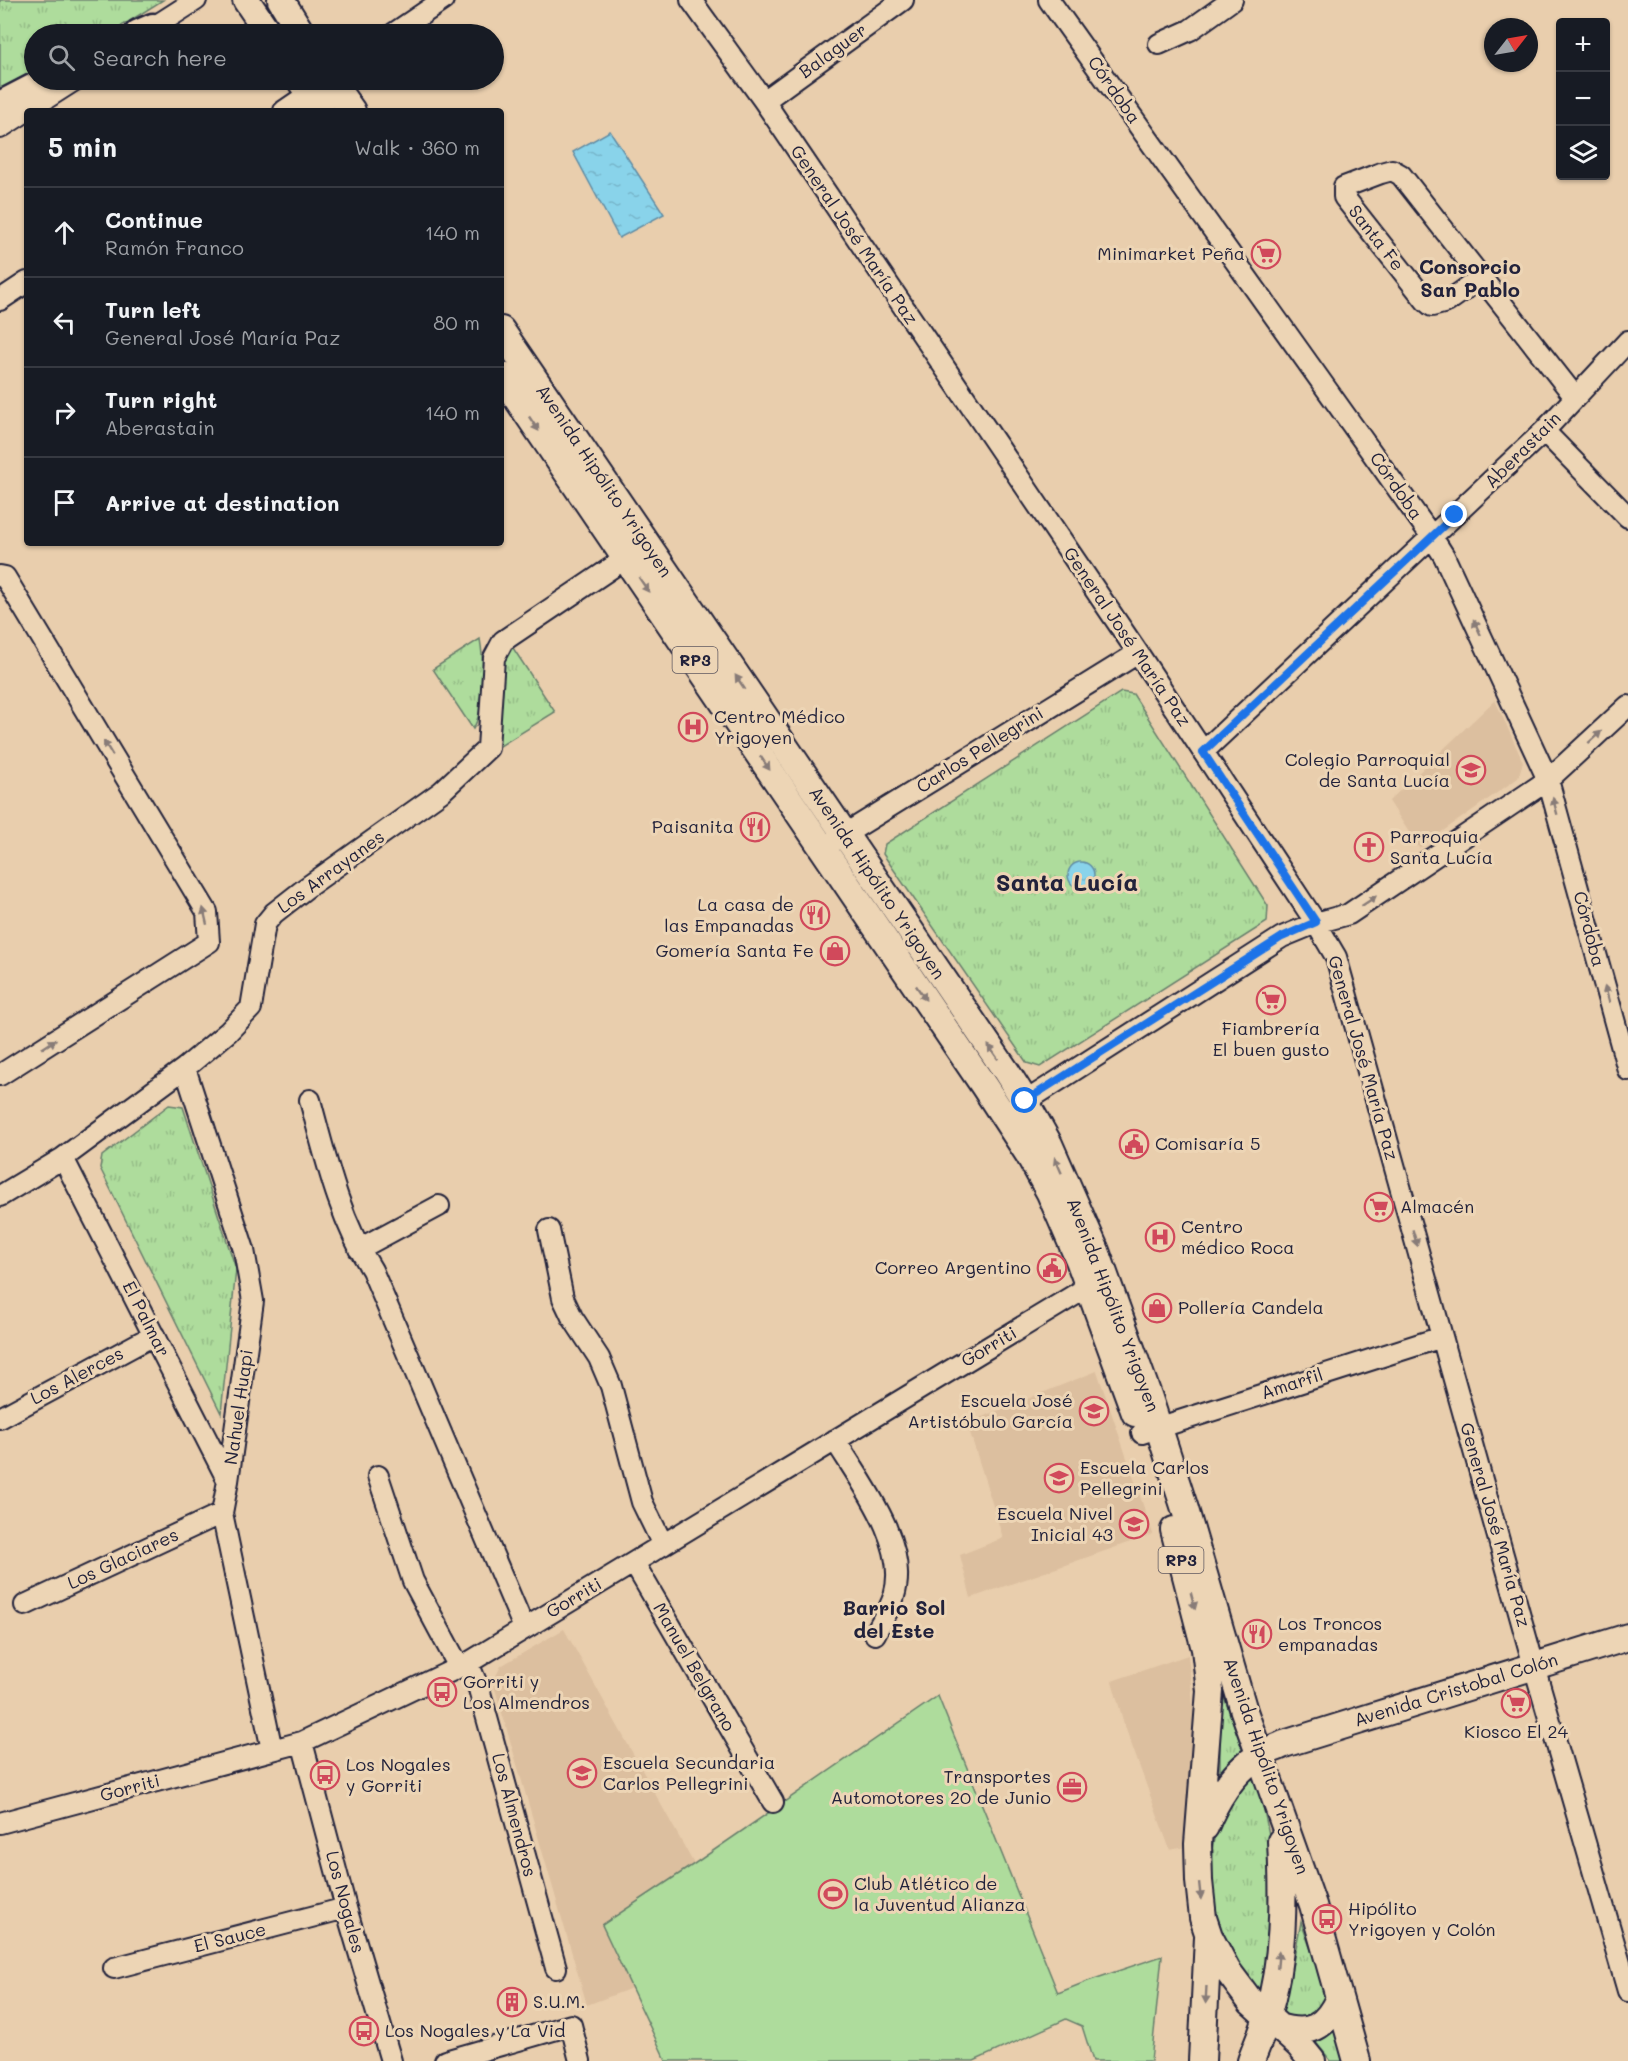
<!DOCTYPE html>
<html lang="en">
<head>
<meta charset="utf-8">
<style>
	:root { --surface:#171b24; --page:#242831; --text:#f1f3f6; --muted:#9ea1a6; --line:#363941 }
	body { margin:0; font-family:Mali,sans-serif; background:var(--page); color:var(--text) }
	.controls { position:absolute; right:18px; top:18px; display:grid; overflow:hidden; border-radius:6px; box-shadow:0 2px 4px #0004 }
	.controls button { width:54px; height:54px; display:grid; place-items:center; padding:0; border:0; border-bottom:2px solid var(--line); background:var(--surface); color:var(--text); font:30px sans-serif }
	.compass { position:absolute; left:1484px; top:18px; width:54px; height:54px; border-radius:50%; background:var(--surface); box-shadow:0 2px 4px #0004; rotate:59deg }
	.stop { position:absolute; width:18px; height:18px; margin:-14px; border:4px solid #1a73e8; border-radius:50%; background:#fff }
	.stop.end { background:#1a73e8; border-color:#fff; box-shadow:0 2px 6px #0008 }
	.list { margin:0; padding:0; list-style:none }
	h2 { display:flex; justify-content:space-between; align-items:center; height:78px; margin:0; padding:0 24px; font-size:26px }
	h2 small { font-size:20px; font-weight:400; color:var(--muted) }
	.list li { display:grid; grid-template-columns:39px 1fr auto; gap:18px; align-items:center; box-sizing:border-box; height:90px; padding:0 24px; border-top:2px solid var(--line) }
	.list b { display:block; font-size:22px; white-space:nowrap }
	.list p { margin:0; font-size:20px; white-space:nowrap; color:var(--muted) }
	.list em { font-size:20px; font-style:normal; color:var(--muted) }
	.icon { flex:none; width:33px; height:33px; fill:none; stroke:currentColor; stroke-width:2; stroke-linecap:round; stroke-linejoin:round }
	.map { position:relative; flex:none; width:1628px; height:2061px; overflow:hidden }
	.search { position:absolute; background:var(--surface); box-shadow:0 2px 4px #0004; left:24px; top:24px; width:480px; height:66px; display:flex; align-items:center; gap:15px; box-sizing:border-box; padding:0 21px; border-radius:33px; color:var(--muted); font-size:22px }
	.panel { position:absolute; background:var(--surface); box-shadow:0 2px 4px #0004; left:24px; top:108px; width:480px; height:438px; border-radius:6px }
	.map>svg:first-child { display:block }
	.built { fill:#dcbf9f }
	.grass { fill:url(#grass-tufts); stroke:#687f6c; stroke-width:1.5 }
	.garden { fill:#aedc9c; stroke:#687f6c; stroke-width:1.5 }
	.water { fill:url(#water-ripples); stroke:#608ca4; stroke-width:1.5 }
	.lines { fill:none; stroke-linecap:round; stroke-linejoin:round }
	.minor-casing { stroke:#22223b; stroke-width:24 }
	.major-casing { stroke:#22223b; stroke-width:30 }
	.highway-casing { stroke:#22223b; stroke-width:33 }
	.minor { stroke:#edd5b5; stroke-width:20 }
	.major { stroke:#edd5b5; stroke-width:26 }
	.highway { stroke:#edd5b5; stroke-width:28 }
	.oneway { fill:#887c78 }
	.route { stroke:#1a73e8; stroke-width:8 }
	.labels { text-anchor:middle; stroke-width:6; stroke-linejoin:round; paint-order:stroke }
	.shield { fill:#edd5b5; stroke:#5f5860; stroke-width:1.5 }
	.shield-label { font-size:16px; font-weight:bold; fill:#22223b }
	.street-label { font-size:18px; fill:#22223b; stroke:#edd5b5 }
	.poi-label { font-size:18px; fill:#22223b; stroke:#edd5b5; text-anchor:start }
	.neighbourhood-label { font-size:20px; font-weight:bold; fill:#22223b; stroke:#edd5b5 }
	.district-label { font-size:24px; font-weight:bold; fill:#22223b; stroke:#edd5b5 }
</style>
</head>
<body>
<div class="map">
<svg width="1628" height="2061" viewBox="0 0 1628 2061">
	<defs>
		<pattern id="grass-tufts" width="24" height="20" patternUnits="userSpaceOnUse" patternTransform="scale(1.5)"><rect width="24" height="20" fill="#aedc9c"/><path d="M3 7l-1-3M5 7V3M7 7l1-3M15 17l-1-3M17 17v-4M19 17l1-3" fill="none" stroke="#95bc87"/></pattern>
		<pattern id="water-ripples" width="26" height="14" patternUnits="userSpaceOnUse" patternTransform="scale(1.5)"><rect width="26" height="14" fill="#89d3ea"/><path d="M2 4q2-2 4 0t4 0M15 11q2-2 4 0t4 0" fill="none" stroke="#76b5ca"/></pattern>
	</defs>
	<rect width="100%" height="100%" fill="#e9cead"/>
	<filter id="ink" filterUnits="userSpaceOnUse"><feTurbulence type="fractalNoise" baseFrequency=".0167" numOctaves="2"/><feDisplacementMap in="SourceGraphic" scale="12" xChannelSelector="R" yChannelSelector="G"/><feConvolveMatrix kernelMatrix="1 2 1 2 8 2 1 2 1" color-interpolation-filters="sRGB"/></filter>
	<g filter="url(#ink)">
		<path class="built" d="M1495,700l28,62 -5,16 -99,70 -30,-47z
			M1097,1371l56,163 -182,64 -11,-43 43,-17 -36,-115z
			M564,1629l130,235 -92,61 30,63 -45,17 -94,-323 8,-16z
			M1188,1655l6,59 -9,133 -15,3 -46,-126 -12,-43z"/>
		<path class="grass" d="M0,0h163l-54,34h-75v46l-34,20z
			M480,639c4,23 5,70 -7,90l-40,-60z
			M513,648l42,64 -55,34 -8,-7 8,-75 9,-15z
			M1121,692l12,2 135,212 -1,16 -227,145 -13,-4 -144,-209 2,-10z
			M169,1105l14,2 53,162 -15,144 -121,-245 2,-12z
			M1220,1694h3l20,57 -23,22z
			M1256,1772l15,72 4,49 -14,101c-11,-9 -17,-21 -25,-33 -4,-6 -9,-13 -12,-20 -25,-53 -18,-133 32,-169z
			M1301,1922l24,67 -1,15 -8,11 -21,4 -12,-6z
			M1336,2028l7,33h-12l-17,-21 7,-2z"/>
		<path class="garden" d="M938,1696l120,297 30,-12 74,-25 -11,105h-58l-11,-35 -16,-7 -92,42h-308l-64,-136 92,-61z"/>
		<path class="water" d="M610,131l54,83 -45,24 -46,-86z
			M1068 875a13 13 0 1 1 26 0a13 13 0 1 1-26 0Z"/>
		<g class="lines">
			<g class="minor-casing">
				<path id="minor" d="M691,0l73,101 374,552 178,270 20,34 198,709 94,325
					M1049,0l383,537 12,19 104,224 80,290
					M143,34l53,-34
					M393,34l50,-34
					M1159,44l31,-14 42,-30
					M764,101l139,-101
					M284,111l35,-24
					M0,128l75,-48
					M1481,278l-34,24 -15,4 -6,-5 -82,-104v-10l37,-14 11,-3 9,5 174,222
					M0,300l27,-18
					M1544,431l84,86
					M0,576l5,1 202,335 2,30 -209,133
					M1203,752l341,-321 84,-90
					M834,841l304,-188
					M185,1068l59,182 9,51 -25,180 -6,32 50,237
					M310,1100c16,59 29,118 62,170l152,358
					M1003,1116l279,-179 34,-14 33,-9 199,-134 80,-74
					M63,1158l165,323
					M0,1196l63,-38 122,-90 43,-36 23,-24 14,-84 9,-11 32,-25 135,-96 47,-44 6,-90 9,-17 132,-89
					M549,1230l14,68 9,19 27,41 12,28 31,116 21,43
					M359,1249l80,-43
					M0,1418l154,-83
					M1142,1433l300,-96
					M835,1440c26,42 75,105 59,156 -4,13 -13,26 -19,38
					M378,1476l35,105 46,86
					M634,1563l139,239
					M25,1605l197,-92
					M468,1663l11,26 77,279
					M302,1742l44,166 45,153
					M0,1823l302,-81 166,-79 633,-384
					M114,1968l232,-60
					M445,2061l126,-36 9,36"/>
			</g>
			<g class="major-casing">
				<path id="major" d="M246,0l23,34
					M281,0l21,34
					M300,80l21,31
					M330,80l22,31
					M501,330l505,741 19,30 24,43 47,107 53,147 35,108 60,205 69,194 44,156
					M501,375l483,711 45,69 21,38 29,67 56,153
					M1174,1530l31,119 5,42 -12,153 1,37 4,37 6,18 18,34 24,32 48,43 13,16
					M1205,1827c11,-27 28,-55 53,-71 8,-5 18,-8 26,-12l344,-107
					M1278,2027c31,9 48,1 61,-29
					M1202,2061l6,-124
					M1251,2061c5,-14 12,-29 16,-44 17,-57 17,-117 14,-176"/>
			</g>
			<g class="highway-casing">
				<path id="highway" d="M139,34l14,-6
					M0,106l50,-26"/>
			</g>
			<use href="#minor" class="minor"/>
			<use href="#major" class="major"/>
			<use href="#highway" class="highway"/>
		</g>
		<defs><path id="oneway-solid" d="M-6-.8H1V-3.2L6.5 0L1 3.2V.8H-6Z" transform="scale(1.5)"/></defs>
		<g class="oneway">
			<use href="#oneway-solid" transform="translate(534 424) rotate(56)"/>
			<use href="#oneway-solid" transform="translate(644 585) rotate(56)"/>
			<use href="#oneway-solid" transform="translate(1477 627) rotate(-115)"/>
			<use href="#oneway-solid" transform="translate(740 682) rotate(-124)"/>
			<use href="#oneway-solid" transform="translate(1595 737) rotate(-42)"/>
			<use href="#oneway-solid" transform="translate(108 748) rotate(-121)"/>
			<use href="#oneway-solid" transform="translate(765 763) rotate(56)"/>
			<use href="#oneway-solid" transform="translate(1555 806) rotate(-105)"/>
			<use href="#oneway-solid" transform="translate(1369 901) rotate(-34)"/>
			<use href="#oneway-solid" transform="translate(205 916) rotate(-103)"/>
			<use href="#oneway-solid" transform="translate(921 993) rotate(56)"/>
			<use href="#oneway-solid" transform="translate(1607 994) rotate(-105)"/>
			<use href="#oneway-solid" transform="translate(49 1044) rotate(-33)"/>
			<use href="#oneway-solid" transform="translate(993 1052) rotate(-125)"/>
			<use href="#oneway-solid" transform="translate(1058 1165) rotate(-114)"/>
			<use href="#oneway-solid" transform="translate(1415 1238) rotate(74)"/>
			<use href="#oneway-solid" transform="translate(1193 1601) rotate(75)"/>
			<use href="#oneway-solid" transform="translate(1200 1891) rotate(84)"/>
			<use href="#oneway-solid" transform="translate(1278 1960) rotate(-85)"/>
			<use href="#oneway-solid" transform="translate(1206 1995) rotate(93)"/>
		</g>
	</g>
	<g class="lines" filter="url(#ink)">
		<path class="route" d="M1025,1101l257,-164 34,-15 -113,-170 252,-237"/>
	</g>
	<defs>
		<g id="supermarket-ring" transform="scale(1.5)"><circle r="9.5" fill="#edd5b5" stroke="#d1495b" stroke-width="1.5"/><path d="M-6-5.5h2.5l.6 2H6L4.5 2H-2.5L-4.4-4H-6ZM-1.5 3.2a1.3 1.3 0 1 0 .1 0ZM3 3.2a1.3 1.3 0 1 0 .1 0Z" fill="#d1495b"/></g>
		<g id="hospital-ring" transform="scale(1.5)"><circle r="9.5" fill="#edd5b5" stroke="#d1495b" stroke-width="1.5"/><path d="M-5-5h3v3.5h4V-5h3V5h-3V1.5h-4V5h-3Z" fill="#d1495b"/></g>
		<g id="school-ring" transform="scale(1.5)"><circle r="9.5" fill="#edd5b5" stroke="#d1495b" stroke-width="1.5"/><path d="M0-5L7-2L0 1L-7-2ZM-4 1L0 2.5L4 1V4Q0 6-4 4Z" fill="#d1495b"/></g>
		<g id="restaurant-ring" transform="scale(1.5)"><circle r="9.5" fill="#edd5b5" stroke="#d1495b" stroke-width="1.5"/><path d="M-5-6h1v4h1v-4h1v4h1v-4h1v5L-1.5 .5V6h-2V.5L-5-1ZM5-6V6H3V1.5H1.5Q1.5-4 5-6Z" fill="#d1495b"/></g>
		<g id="church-ring" transform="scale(1.5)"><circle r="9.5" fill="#edd5b5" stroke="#d1495b" stroke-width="1.5"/><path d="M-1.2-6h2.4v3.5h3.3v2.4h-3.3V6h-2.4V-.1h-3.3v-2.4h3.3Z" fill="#d1495b"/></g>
		<g id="shop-ring" transform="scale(1.5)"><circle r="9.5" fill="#edd5b5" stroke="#d1495b" stroke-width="1.5"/><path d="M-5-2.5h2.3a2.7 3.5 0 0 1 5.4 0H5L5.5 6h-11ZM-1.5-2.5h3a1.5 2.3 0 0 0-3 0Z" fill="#d1495b"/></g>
		<g id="civic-ring" transform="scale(1.5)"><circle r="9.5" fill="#edd5b5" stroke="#d1495b" stroke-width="1.5"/><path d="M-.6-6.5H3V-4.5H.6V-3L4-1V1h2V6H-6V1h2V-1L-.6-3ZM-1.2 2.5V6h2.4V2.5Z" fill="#d1495b"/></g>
		<g id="bus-ring" transform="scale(1.5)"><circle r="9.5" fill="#edd5b5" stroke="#d1495b" stroke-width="1.5"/><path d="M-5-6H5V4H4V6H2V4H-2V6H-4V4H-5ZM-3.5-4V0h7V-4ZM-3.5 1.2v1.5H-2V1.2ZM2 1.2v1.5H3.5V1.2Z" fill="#d1495b"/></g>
		<g id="office-ring" transform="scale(1.5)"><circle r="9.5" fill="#edd5b5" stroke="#d1495b" stroke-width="1.5"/><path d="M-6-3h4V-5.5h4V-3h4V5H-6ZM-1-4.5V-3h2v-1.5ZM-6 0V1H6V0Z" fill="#d1495b"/></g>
		<g id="stadium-ring" transform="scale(1.5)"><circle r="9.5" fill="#edd5b5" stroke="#d1495b" stroke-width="1.5"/><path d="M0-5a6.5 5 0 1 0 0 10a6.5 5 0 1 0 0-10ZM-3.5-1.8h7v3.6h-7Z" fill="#d1495b"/></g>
		<g id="building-ring" transform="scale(1.5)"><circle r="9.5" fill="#edd5b5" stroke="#d1495b" stroke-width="1.5"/><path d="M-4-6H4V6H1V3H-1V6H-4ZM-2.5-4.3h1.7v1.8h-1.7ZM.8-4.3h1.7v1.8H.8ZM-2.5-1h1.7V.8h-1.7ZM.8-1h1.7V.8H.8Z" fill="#d1495b"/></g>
	</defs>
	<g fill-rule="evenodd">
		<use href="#supermarket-ring" x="1266" y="254"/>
		<use href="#hospital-ring" x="693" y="727"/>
		<use href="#school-ring" x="1471" y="770"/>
		<use href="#restaurant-ring" x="755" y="827"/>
		<use href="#church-ring" x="1369" y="847"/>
		<use href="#restaurant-ring" x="815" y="915"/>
		<use href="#shop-ring" x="835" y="951"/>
		<use href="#supermarket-ring" x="1271" y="1000"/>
		<use href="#civic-ring" x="1134" y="1144"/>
		<use href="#supermarket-ring" x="1379" y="1207"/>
		<use href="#hospital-ring" x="1160" y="1237"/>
		<use href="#civic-ring" x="1052" y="1268"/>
		<use href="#shop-ring" x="1157" y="1308"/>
		<use href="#school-ring" x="1094" y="1411"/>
		<use href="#school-ring" x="1059" y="1478"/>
		<use href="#school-ring" x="1134" y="1524"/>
		<use href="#restaurant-ring" x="1257" y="1634"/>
		<use href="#bus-ring" x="442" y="1692"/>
		<use href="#supermarket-ring" x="1516" y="1703"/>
		<use href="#school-ring" x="582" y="1773"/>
		<use href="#bus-ring" x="325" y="1775"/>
		<use href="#office-ring" x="1072" y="1787"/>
		<use href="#stadium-ring" x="833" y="1894"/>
		<use href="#bus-ring" x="1327" y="1919"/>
		<use href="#building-ring" x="512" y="2002"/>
		<use href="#bus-ring" x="364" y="2031"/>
	</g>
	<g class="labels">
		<g class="shield">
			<rect x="672.5" y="647" width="45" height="26" rx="4.5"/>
			<rect x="1158.5" y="1547" width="45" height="26" rx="4.5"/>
		</g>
		<g class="shield-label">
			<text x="695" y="666">RP3</text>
			<text x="1181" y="1566">RP3</text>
		</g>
		<g class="street-label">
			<text transform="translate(833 51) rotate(-36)" y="6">Balaguer</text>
			<text transform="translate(1114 90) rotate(55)" y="6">Córdoba</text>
			<text transform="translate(854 235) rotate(56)" y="6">General José María Paz</text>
			<text transform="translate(1376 238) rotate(52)" y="6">Santa Fe</text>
			<text transform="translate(1523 450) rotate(-45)" y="6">Aberastain</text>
			<text transform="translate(604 481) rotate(56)" y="6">Avenida Hipólito Yrigoyen</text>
			<text transform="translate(1396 486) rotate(55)" y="6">Córdoba</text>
			<text transform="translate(1127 637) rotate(56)" y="6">General José María Paz</text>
			<text transform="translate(980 750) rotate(-32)" y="6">Carlos Pellegrini</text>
			<text transform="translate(331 872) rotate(-36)" y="6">Los Arrayanes</text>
			<text transform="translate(877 883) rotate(56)" y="6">Avenida Hipólito Yrigoyen</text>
			<text transform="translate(1589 929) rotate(75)" y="6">Córdoba</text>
			<text transform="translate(1363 1058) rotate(74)" y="6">General José María Paz</text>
			<text transform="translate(1113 1305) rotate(69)" y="6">Avenida Hipólito Yrigoyen</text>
			<text transform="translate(146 1319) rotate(63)" y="6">El Palmar</text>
			<text transform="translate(989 1347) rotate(-31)" y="6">Gorriti</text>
			<text transform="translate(77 1376) rotate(-28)" y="6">Los Alerces</text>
			<text transform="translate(1292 1384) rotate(-18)" y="6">Amarfil</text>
			<text transform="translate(239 1407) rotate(-82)" y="6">Nahuel Huapi</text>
			<text transform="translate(1495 1525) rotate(74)" y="6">General José María Paz</text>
			<text transform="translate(123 1559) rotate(-25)" y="6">Los Glaciares</text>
			<text transform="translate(574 1598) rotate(-31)" y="6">Gorriti</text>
			<text transform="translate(694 1667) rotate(60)" y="6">Manuel Belgrano</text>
			<text transform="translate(1456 1690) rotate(-17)" y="6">Avenida Cristobal Colón</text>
			<text transform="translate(1266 1766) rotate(71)" y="6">Avenida Hipólito Yrigoyen</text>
			<text transform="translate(130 1788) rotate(-15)" y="6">Gorriti</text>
			<text transform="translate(514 1815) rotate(75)" y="6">Los Almendros</text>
			<text transform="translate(345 1902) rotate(75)" y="6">Los Nogales</text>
			<text transform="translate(230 1938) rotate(-14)" y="6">El Sauce</text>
		</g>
		<g class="poi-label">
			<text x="1245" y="260" text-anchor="end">Minimarket Peña</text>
			<text x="714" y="723">Centro Médico<tspan x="714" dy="21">Yrigoyen</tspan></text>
			<text x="1450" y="766" text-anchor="end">Colegio Parroquial<tspan x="1450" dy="21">de Santa Lucía</tspan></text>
			<text x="734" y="833" text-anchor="end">Paisanita</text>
			<text x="1390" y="843">Parroquia<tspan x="1390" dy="21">Santa Lucía</tspan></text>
			<text x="794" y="911" text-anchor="end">La casa de<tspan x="794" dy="21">las Empanadas</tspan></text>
			<text x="814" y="957" text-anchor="end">Gomería Santa Fe</text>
			<text x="1271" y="1035" text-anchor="middle">Fiambrería<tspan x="1271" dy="21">El buen gusto</tspan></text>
			<text x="1155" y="1150">Comisaría 5</text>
			<text x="1400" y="1213">Almacén</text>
			<text x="1181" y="1233">Centro<tspan x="1181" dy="21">médico Roca</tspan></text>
			<text x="1031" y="1274" text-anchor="end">Correo Argentino</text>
			<text x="1178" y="1314">Pollería Candela</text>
			<text x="1073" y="1407" text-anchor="end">Escuela José<tspan x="1073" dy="21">Artistóbulo García</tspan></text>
			<text x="1080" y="1474">Escuela Carlos<tspan x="1080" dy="21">Pellegrini</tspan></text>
			<text x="1113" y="1520" text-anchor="end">Escuela Nivel<tspan x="1113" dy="21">Inicial 43</tspan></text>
			<text x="1278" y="1630">Los Troncos<tspan x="1278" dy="21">empanadas</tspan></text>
			<text x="463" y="1688">Gorriti y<tspan x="463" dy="21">Los Almendros</tspan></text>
			<text x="1516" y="1738" text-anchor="middle">Kiosco El 24</text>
			<text x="603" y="1769">Escuela Secundaria<tspan x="603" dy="21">Carlos Pellegrini</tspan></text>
			<text x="346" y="1771">Los Nogales<tspan x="346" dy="21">y Gorriti</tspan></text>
			<text x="1051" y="1783" text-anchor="end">Transportes<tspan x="1051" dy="21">Automotores 20 de Junio</tspan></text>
			<text x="854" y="1890">Club Atlético de<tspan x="854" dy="21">la Juventud Alianza</tspan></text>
			<text x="1348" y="1915">Hipólito<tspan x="1348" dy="21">Yrigoyen y Colón</tspan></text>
			<text x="533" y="2008">S.U.M.</text>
			<text x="385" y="2037">Los Nogales y La Vid</text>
		</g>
		<g class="neighbourhood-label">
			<text x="1470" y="274">Consorcio<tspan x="1470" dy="23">San Pablo</tspan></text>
			<text x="894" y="1615">Barrio Sol<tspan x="894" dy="23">del Este</tspan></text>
		</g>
		<g class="district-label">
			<text x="1067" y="891">Santa Lucía</text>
		</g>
	</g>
</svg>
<div class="controls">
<button>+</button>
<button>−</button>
<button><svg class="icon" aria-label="layers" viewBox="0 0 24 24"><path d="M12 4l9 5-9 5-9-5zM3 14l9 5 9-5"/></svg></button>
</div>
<svg class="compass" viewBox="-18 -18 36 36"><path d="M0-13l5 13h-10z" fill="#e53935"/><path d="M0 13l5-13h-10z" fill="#9ea1a6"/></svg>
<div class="stop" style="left:1025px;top:1101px"></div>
<div class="stop end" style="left:1455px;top:515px"></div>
<div class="search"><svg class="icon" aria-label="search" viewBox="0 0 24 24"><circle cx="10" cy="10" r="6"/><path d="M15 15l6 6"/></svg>Search here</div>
<section class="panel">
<h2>5 min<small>Walk · 360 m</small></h2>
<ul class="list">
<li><svg class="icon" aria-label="ahead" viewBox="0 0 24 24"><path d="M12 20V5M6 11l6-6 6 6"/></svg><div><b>Continue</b><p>Ramón Franco</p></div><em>140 m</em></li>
<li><svg class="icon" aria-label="left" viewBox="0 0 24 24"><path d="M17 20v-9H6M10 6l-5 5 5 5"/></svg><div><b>Turn left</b><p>General José María Paz</p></div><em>80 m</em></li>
<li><svg class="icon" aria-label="right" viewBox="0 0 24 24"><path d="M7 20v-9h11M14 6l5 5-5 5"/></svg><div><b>Turn right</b><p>Aberastain</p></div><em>140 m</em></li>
<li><svg class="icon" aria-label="arrive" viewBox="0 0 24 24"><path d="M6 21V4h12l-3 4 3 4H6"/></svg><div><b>Arrive at destination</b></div></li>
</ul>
</section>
</div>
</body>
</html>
